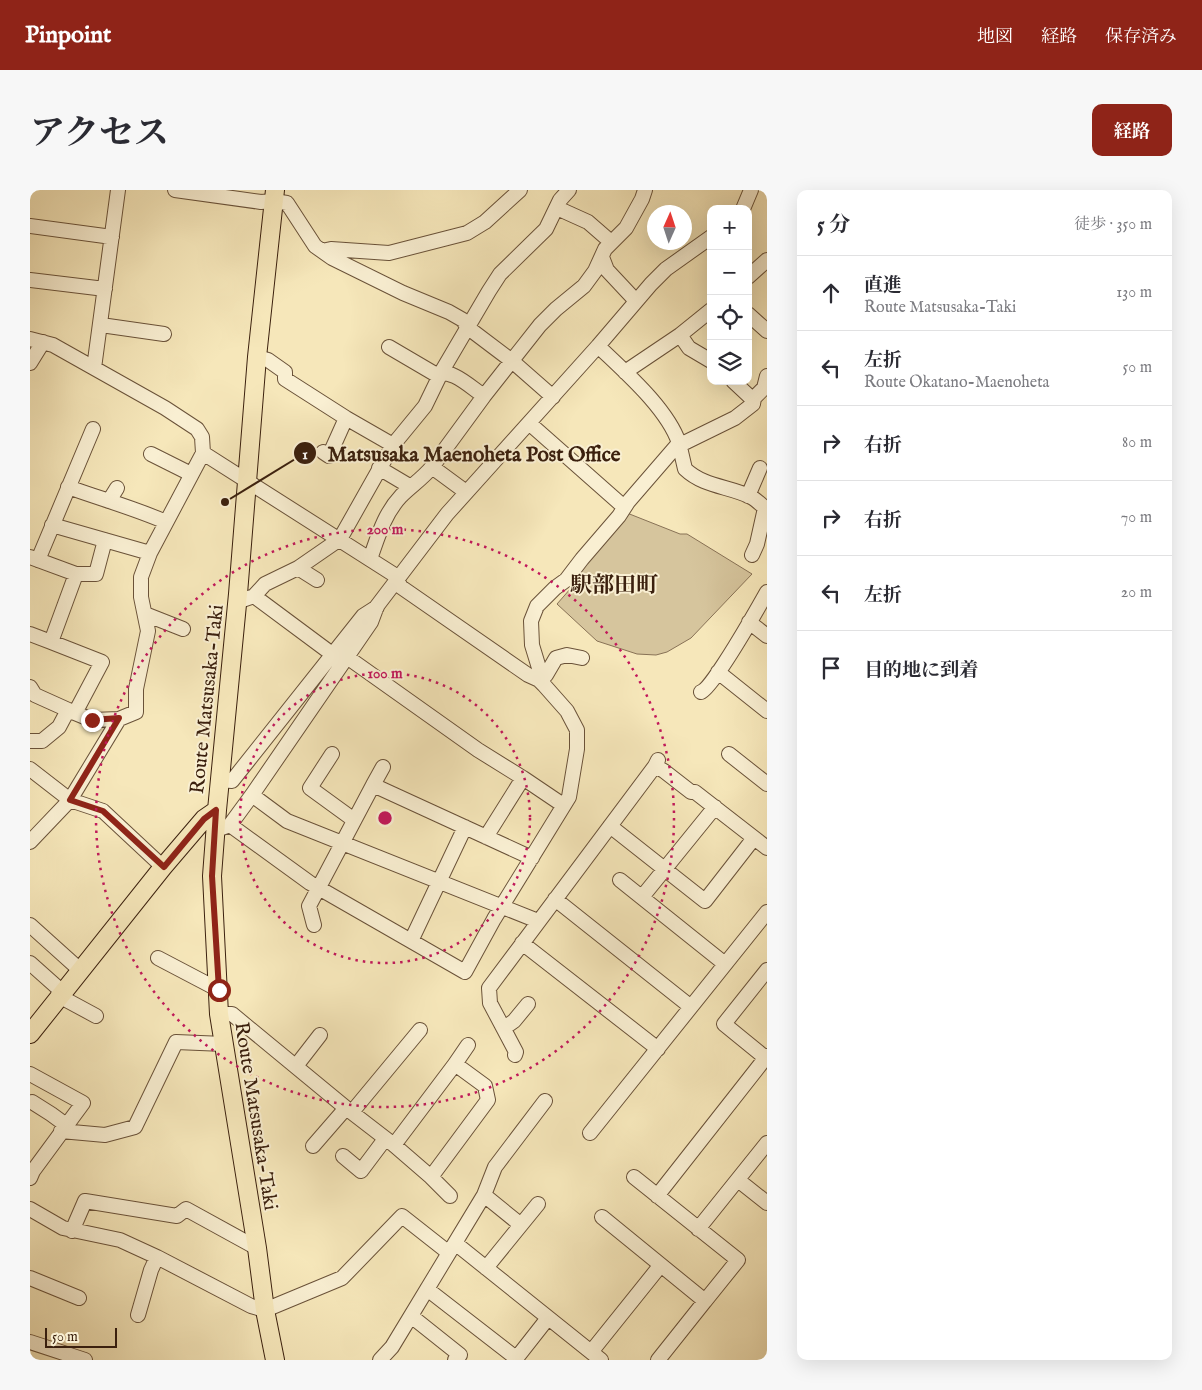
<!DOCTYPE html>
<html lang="ja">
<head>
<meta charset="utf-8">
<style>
	:root { --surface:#fff; --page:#f7f7f7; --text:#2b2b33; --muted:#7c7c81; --line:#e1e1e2; --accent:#8f2418 }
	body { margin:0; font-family:"IM FELL English","Noto Serif JP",serif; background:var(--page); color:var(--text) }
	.controls { position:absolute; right:15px; top:15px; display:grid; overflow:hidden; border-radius:10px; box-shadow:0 5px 20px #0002 }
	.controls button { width:45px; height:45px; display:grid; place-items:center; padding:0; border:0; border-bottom:1px solid var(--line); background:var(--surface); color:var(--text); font:25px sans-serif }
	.compass { position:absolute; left:617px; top:15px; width:45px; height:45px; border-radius:50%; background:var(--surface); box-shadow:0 5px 20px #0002; rotate:3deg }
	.scale { position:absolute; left:15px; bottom:12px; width:72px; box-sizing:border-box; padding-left:5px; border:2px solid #3b200e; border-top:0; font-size:14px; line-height:18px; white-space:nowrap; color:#3b200e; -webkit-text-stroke:4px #f9efd2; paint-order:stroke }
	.stop { position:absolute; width:15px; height:15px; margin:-11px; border:4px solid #8f2418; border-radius:50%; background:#fff }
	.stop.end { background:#8f2418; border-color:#fff; box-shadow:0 1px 5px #0008 }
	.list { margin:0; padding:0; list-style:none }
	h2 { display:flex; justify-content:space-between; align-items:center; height:65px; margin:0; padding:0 20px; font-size:21px }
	h2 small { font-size:16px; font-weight:400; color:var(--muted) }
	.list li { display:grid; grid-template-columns:32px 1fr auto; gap:15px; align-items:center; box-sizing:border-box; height:75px; padding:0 20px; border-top:1px solid var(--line) }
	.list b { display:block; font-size:19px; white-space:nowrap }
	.list p { margin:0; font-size:16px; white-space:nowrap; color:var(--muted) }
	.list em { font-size:16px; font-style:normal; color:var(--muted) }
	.icon { flex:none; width:28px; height:28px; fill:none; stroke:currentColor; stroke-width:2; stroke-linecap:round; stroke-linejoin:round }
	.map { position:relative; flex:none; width:737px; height:1170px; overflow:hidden; border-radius:10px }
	header { display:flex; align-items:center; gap:30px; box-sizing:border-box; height:70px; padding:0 25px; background:var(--accent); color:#fff }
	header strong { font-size:24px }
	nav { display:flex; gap:28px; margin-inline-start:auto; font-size:18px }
	.intro { display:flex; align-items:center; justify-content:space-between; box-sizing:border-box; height:120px; padding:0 30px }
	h1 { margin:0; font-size:35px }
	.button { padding:12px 22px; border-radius:10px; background:var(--accent); color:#fff; font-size:18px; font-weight:700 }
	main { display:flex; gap:30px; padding:0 30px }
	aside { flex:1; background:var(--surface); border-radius:10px; box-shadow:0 5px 20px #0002 }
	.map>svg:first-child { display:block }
	.green { fill:#d6c59d; stroke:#887256 }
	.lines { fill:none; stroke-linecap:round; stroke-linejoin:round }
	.minor-casing { stroke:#6a5239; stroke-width:16 }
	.major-casing { stroke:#3b200e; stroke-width:20 }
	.minor { stroke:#f9efd2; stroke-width:14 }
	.major { stroke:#f6e7ba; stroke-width:18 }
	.route { stroke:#8f2418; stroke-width:6 }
	.ring { fill:none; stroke:#c2185b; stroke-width:2.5; stroke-dasharray:2.5 5 }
	.labels { text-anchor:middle; stroke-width:4; stroke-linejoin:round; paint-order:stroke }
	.street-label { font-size:20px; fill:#3b200e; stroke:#f9efd2 }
	.quarter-label { font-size:22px; font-weight:bold; fill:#3b200e; stroke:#f9efd2 }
	.centre { fill:#c2185b; stroke:#f9efd2; stroke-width:2.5 }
	.ring-label { font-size:15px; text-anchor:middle; font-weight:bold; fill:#c2185b; stroke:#f9efd2; stroke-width:4; stroke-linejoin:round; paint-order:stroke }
	.leader { fill:none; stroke:#3b200e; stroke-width:2 }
	.callout-dot { fill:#3b200e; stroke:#f9efd2; stroke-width:2 }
	.mark-label { font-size:15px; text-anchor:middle; font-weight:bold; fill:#fff }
	.callout-label { font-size:21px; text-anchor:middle; font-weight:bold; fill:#3b200e; stroke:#f9efd2; stroke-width:4; stroke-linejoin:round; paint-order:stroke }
</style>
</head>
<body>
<header>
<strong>Pinpoint</strong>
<nav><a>地図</a><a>経路</a><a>保存済み</a></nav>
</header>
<div class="intro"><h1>アクセス</h1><a class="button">経路</a></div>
<main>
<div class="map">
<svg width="737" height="1170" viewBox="0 0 737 1170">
	<rect width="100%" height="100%" fill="#f6e7ba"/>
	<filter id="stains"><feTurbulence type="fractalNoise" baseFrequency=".004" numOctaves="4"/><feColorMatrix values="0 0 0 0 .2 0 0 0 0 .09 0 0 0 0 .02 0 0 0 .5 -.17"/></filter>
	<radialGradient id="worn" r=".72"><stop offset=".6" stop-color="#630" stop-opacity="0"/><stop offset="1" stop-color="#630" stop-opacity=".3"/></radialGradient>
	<path class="green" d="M597,323l53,21h7l65,40 -61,64 -24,14 -11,3 -19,-1 -40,-13 -40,-37 21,-24 -5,-7z"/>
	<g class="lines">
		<g class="minor-casing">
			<path id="minor" d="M145,0l86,12 13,-1 13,2 28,43 17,12 71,35 46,19 14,8 4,7 45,34 41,36
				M527,18l31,14 23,20
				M713,19l8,-19
				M0,36l82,11
				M292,61l9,-2 58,4 78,-20 18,-11 35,-32
				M572,67l5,13 29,31
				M718,87l19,-17
				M0,90l75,9
				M718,124l19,17
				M71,135l63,9
				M650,145l9,13 22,13
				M0,149l23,6 112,63 32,21 5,8 1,16 190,121 8,13 127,88 11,5 5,5 23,26 10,19v19l-8,48 -75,122 -29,53 -155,-89 -80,-58
				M359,157l46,27c17,-6 35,13 49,22
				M227,167l11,3 17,12v7l61,39 47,27
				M0,173l13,-21
				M64,178l24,-178
				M595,182l55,-37 31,-25
				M737,186l-3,12 -10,10 -1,6 -18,14 -51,25h-5l6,26c19,18 44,17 66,28 6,3 11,9 16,12
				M703,191l16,15 5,2
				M499,233l95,84
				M293,262l6,4 17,-38
				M121,264l40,20
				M402,277l34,25
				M349,278l32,19
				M38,297c33,12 66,21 98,35
				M718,306l12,-28
				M79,311l8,-13
				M22,335l98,28 -9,24v20l7,34 -12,58v23l-17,7
				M120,363l53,-100
				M722,365l5,-11 8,-36
				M0,367l46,17h20l9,-34
				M340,369c8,-22 14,-45 31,-63 10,-10 22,-18 31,-29l52,-71 56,-71 16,-16 28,-23 11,-15 10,-22 21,-21 16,-29 3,-9
				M8,370l55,-131
				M268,378l19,12
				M224,406l78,58
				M207,412l17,-6 11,-12 33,-16 42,-29 53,-94 32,-39 17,-35 47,-80 11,-17 46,-45 14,-29 9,-10
				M115,424l38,15
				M719,432l18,14
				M0,444l21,8
				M317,467l131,93 45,28
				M688,482l49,39
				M509,490v-12l-7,-23 -1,-24 6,-15 18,-18 11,-8 16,-21 37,-43 9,-14 51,-59c-12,-35 -54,-71 -81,-97
				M509,490l7,-5 10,-17 11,-3 15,3
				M0,497l5,8 40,18 27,-51 -51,-20 25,-68
				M671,502c12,-4 57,-84 66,-100
				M0,551h12l17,-14 9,-17
				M302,564l-22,34 44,32
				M699,564l38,30
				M625,576l9,5 27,21h4l72,56
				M353,577l-10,18 159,73
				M0,579l40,31 33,11 60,56
				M189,590l13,1 131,-165 14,-9
				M222,605l35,26 251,100
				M580,636l95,75 49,-63
				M192,638l8,-3 22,-30 119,-173 6,-16 70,-92 151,-168 53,-62 15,-15 45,-32
				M456,647l37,-59 40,27
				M0,652l40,-42 49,-81 -27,1 -17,-7
				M590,690l105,84
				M612,707l73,-90
				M525,709l136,108
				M0,735l50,45
				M284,735l-5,-19 64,-121
				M381,751l54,-114
				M492,753l136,106
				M128,768l61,32
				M0,773l28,25 1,8 37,20
				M737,780l-43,54 43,35
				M189,824h13l114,94 48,37 37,32 57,-77 -3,-14 -30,-22 -61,81
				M474,838l10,-7 14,-17
				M485,865l1,-3 -26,-49 -1,-15 166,-222 3,-6
				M425,874l13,-19
				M266,876l24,-31
				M0,884l53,29 -50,68 -3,7
				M2,912l19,12 15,11
				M322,922l68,-82
				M31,941l44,4 30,-8 41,-85 48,2
				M560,943l177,-221
				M283,956l33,-38
				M313,966l18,15 24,-32
				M401,987l19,19
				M604,987l104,83 -33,41
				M708,990l29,23
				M454,1005l37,30
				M627,1006l110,-140
				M0,1019l33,19 57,12 37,17 94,49 14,4 77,-32 60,-62 47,37
				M572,1027l103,84 -47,59
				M668,1039l69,-86
				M42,1041l13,-30 92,15 9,-7 71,39
				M425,1053l146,117
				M456,1078l52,-64
				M0,1088l49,20
				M397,1099l89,69
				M108,1125l13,-45 6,-13
				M381,1126l49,39 -5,5
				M0,1152l55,18
				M561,1162l69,-86
				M350,1170l12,-13 92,-152 11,-28 50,-66
				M485,1170l33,-42"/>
		</g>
		<g class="major-casing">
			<path id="major" d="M0,844l133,-167 41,-48 13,-9
				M245,1170l-10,-50 -8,-62 -38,-234 -7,-138 5,-66 21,-216 19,-237 18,-167"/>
		</g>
		<use href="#minor" class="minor"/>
		<use href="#major" class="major"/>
	</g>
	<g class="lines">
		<path class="route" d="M62,530l27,-2 -49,82 33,11 61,56 40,-48 12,-9 -4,66 7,114"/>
	</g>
	<g class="ring">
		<circle cx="355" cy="628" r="145"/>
		<circle cx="355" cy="628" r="289"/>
	</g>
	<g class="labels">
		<g class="street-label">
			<text transform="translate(176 509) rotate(-84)" y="7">Route Matsusaka-Taki</text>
			<text transform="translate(227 926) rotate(81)" y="7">Route Matsusaka-Taki</text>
		</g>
		<g class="quarter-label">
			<text x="584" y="402">駅部田町</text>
		</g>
	</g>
	<circle cx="355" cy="628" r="8" class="centre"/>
	<g class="ring-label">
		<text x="355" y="344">200 m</text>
		<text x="355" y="488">100 m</text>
	</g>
	<path class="leader" d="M195 312L275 263"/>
	<g class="callout-dot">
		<circle cx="195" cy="312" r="5"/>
		<circle cx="275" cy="263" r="12"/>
	</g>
	<g class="mark-label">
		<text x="275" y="269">1</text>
	</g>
	<g class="callout-label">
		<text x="444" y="271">Matsusaka Maenoheta Post Office</text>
	</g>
	<rect width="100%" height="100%" filter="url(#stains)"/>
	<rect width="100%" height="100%" fill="url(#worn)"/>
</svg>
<div class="controls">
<button>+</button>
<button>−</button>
<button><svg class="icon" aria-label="locate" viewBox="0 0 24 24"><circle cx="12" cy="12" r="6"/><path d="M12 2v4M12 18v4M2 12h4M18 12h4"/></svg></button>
<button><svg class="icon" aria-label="layers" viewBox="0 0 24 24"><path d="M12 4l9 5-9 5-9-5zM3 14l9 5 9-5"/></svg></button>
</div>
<svg class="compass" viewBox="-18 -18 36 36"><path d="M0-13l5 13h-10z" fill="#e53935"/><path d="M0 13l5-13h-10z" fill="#7c7c81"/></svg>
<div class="scale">50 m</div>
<div class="stop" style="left:189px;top:800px"></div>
<div class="stop end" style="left:62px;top:530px"></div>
</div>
<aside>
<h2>5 分<small>徒歩 · 350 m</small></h2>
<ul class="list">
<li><svg class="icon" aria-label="ahead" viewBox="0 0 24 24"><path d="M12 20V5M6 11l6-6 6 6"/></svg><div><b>直進</b><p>Route Matsusaka-Taki</p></div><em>130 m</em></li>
<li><svg class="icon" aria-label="left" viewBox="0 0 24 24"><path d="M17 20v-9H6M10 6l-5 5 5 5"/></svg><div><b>左折</b><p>Route Okatano-Maenoheta</p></div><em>50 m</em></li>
<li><svg class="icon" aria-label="right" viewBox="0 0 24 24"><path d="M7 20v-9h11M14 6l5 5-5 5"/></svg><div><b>右折</b></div><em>80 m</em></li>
<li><svg class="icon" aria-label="right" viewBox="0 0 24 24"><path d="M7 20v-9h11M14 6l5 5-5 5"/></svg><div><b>右折</b></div><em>70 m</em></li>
<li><svg class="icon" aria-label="left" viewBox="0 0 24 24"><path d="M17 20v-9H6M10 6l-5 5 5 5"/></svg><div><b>左折</b></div><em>20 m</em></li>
<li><svg class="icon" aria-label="arrive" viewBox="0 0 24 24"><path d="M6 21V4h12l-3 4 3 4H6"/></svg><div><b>目的地に到着</b></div></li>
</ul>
</aside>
</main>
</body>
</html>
